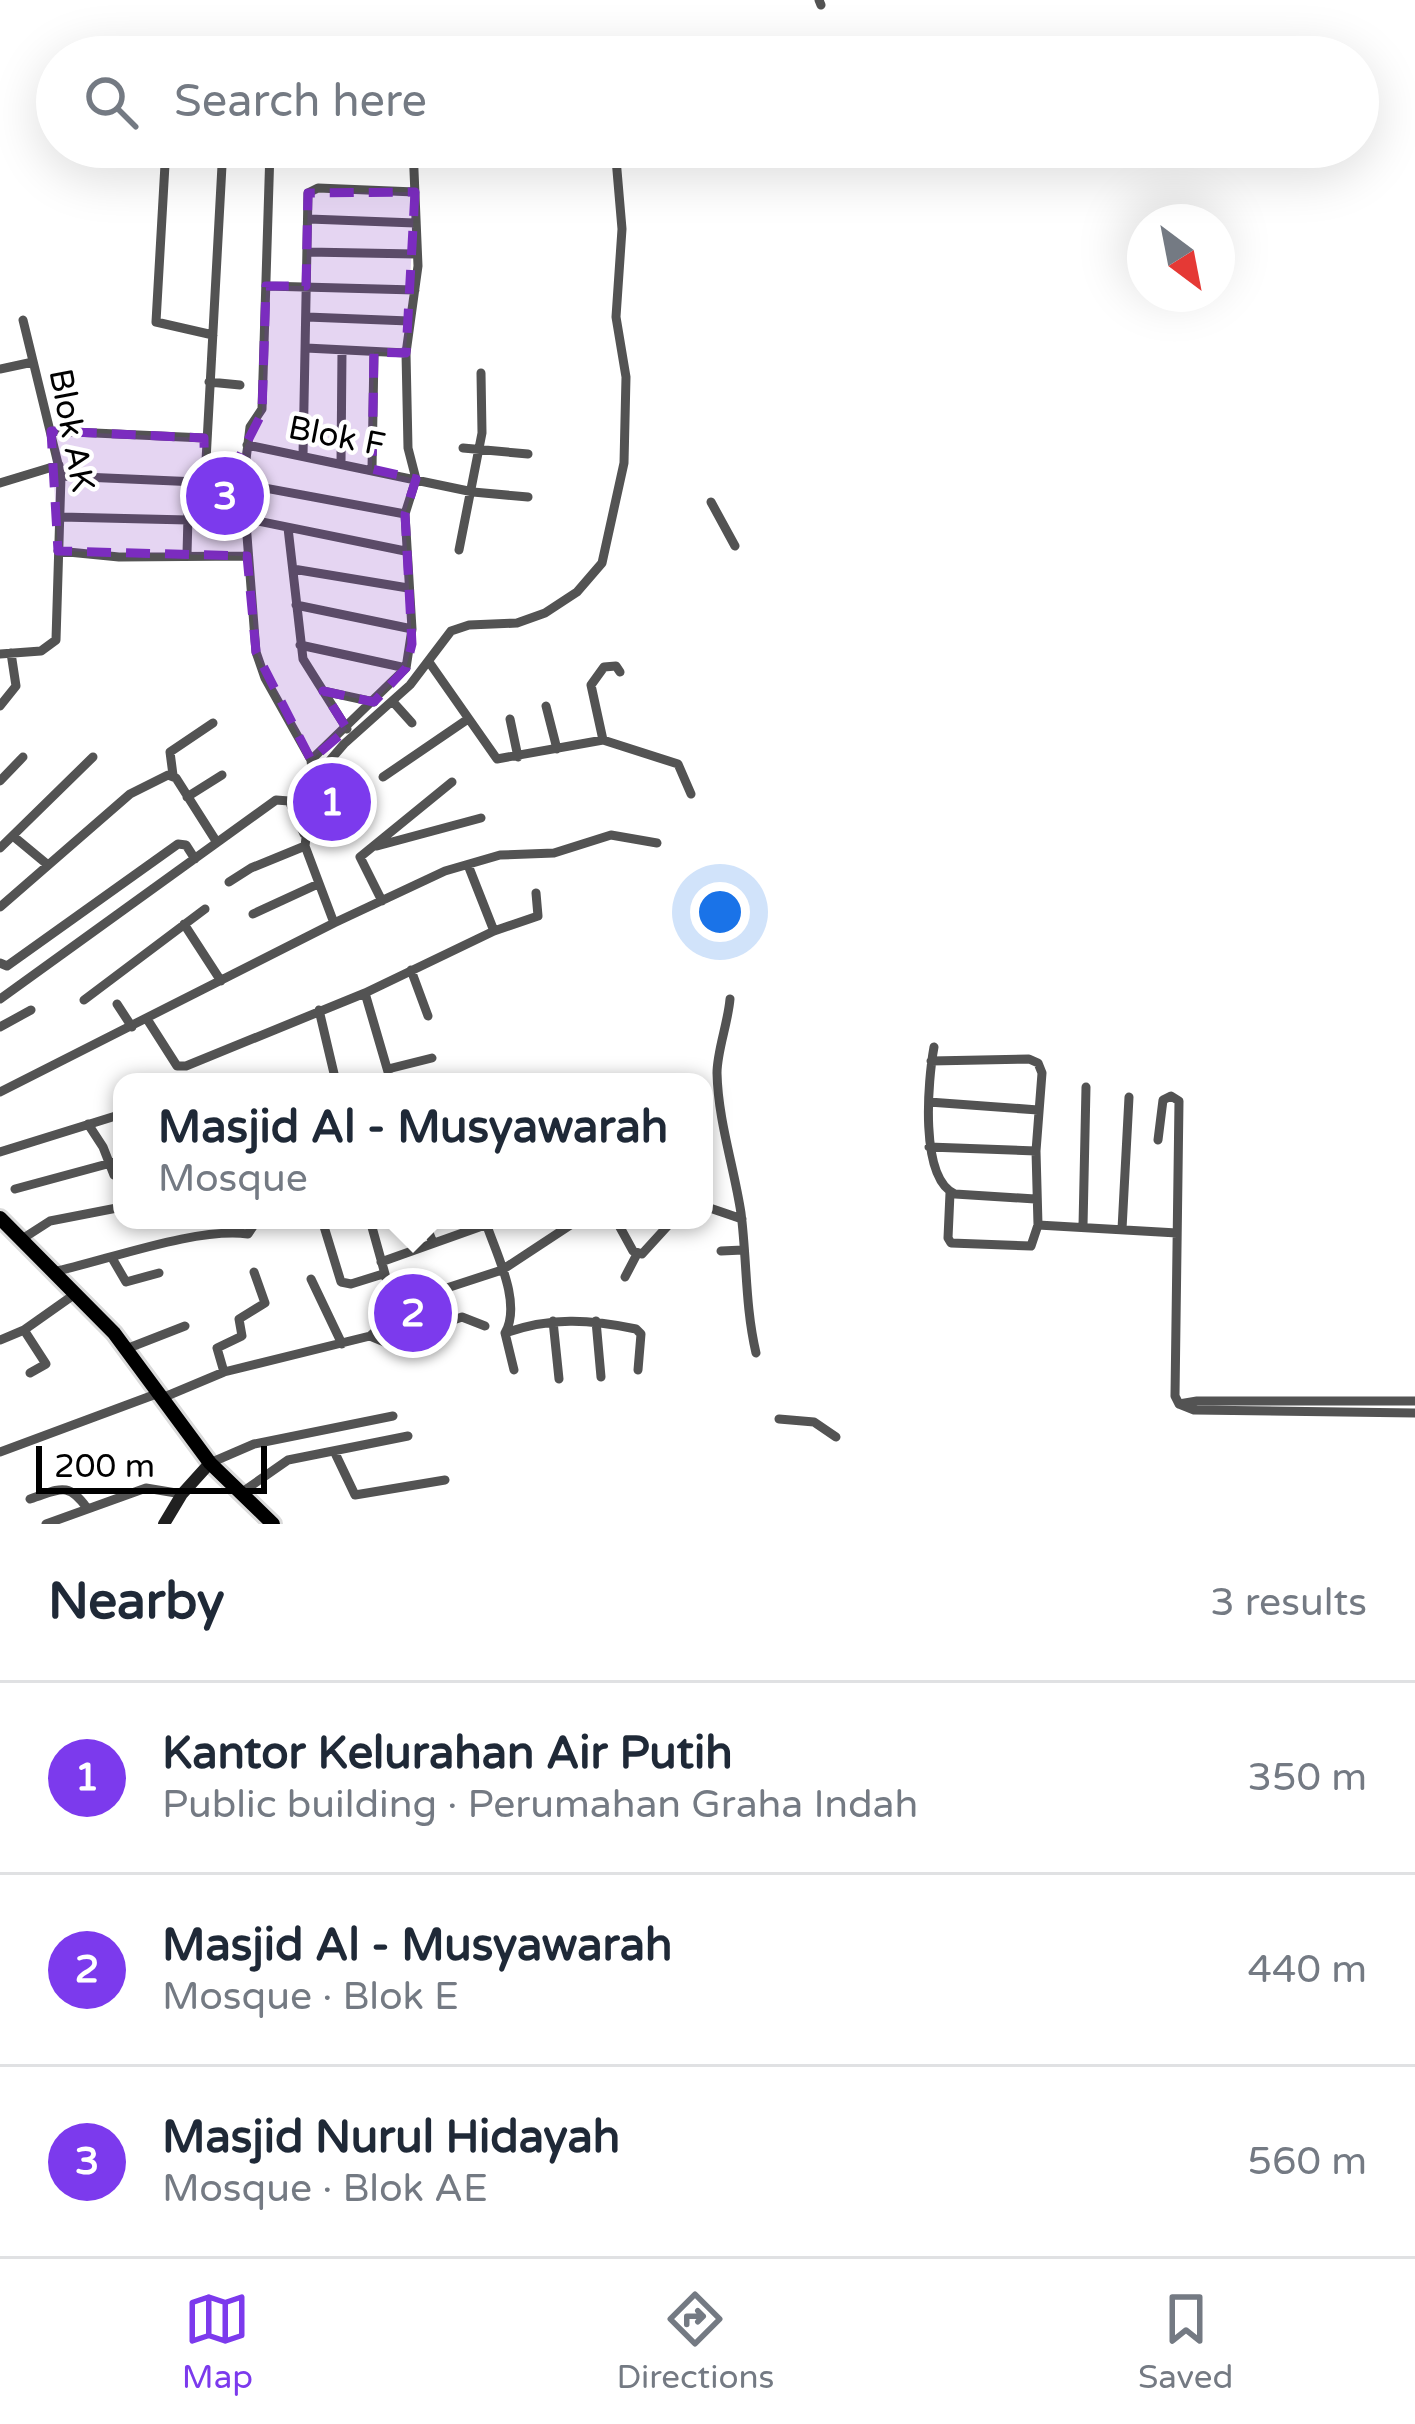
<!DOCTYPE html>
<html lang="en">
<head>
<meta charset="utf-8">
<style>
	:root { --surface:#fff; --page:#f6f6f7; --text:#1f2937; --muted:#747a83; --line:#e0e1e3; --accent:#7c3aed }
	body { margin:0; font-family:"Varela Round",sans-serif; background:var(--page); color:var(--text) }
	.compass { position:absolute; left:1127px; top:204px; width:108px; height:108px; border-radius:50%; background:var(--surface); box-shadow:0 12px 48px #0002; rotate:148deg }
	.scale { position:absolute; left:36px; bottom:30px; width:231px; box-sizing:border-box; padding-left:12px; border:6px solid #000; border-top:0; font-size:33px; line-height:42px; white-space:nowrap; color:#000; -webkit-text-stroke:9px #fff; paint-order:stroke }
	.you { position:absolute; left:720px; top:912px; width:42px; height:42px; margin:-30px; border:9px solid #fff; border-radius:50%; background:#1a73e8; box-shadow:0 0 0 18px #1a73e833 }
	.badge { display:grid; place-items:center; width:78px; height:78px; border-radius:50%; background:var(--accent); color:#fff; font-size:39px; font-weight:700 }
	.pin { position:absolute; translate:-50% -50%; border:6px solid #fff; box-shadow:0 3px 12px #0006 }
	.popup { position:absolute; left:113px; top:1073px; width:600px; height:156px; box-sizing:border-box; display:grid; place-content:center; border-radius:24px; background:var(--surface); filter:drop-shadow(0 3px 9px #0005); font-size:39px; white-space:nowrap; color:var(--muted) }
	.popup b { font-size:45px; color:var(--text) }
	.popup::after { content:''; position:absolute; left:50%; top:100%; margin-left:-24px; border:24px solid transparent; border-top-color:var(--surface) }
	.list { margin:0; padding:0; list-style:none }
	h2 { display:flex; justify-content:space-between; align-items:center; height:156px; margin:0; padding:0 48px; font-size:51px }
	h2 small { font-size:39px; font-weight:400; color:var(--muted) }
	.list li { display:grid; grid-template-columns:78px 1fr auto; gap:36px; align-items:center; box-sizing:border-box; height:192px; padding:0 48px; border-top:3px solid var(--line) }
	.list b { display:block; font-size:45px; white-space:nowrap }
	.list p { margin:0; font-size:39px; white-space:nowrap; color:var(--muted) }
	.list em { font-size:39px; font-style:normal; color:var(--muted) }
	.icon { flex:none; width:66px; height:66px; fill:none; stroke:currentColor; stroke-width:2; stroke-linecap:round; stroke-linejoin:round }
	.map { position:relative; flex:none; width:1415px; height:1524px; overflow:hidden }
	.search { position:absolute; background:var(--surface); box-shadow:0 12px 48px #0002; left:36px; right:36px; top:36px; height:132px; display:flex; align-items:center; gap:30px; box-sizing:border-box; padding:0 42px; border-radius:66px; color:var(--muted); font-size:45px }
	.sheet { height:732px; background:var(--surface) }
	nav { display:flex; justify-content:space-around; align-items:center; box-sizing:border-box; height:168px; border-top:3px solid var(--line); background:var(--surface); font-size:33px; color:var(--muted) }
	nav a { display:grid; justify-items:center; gap:6px }
	nav .on { color:var(--accent) }
	.map>svg:first-child { display:block }
	.lines { fill:none; stroke-linecap:round; stroke-linejoin:round }
	.primary-casing { stroke:#dbdbdb; stroke-width:20 }
	.minor { stroke:#535353; stroke-width:9 }
	.secondary { stroke:#202020; stroke-width:12 }
	.primary { stroke:#000; stroke-width:14 }
	.marked { fill:#7b2cbf; fill-opacity:0.2; stroke:#7b2cbf; stroke-width:9; stroke-dasharray:24 15; stroke-linejoin:round }
	.labels { text-anchor:middle; stroke-width:9; stroke-linejoin:round; paint-order:stroke }
	.street-label { font-size:33px; fill:#000; stroke:#fff }
</style>
</head>
<body>
<div class="map">
<svg width="1415" height="1524" viewBox="0 0 1415 1524">
	<rect width="100%" height="100%" fill="#fff"/>
	<g class="lines">
		<g class="primary-casing">
			<path id="primary" d="M0,1218l114,115 96,130 63,61"/>
		</g>
		<path class="minor" d="M819,0l2,5
			M228,57v-2
			M166,147l-10,175 57,13
			M413,147l5,119 -12,87 2,95 8,31
			M309,219l106,4
			M308,252l107,2
			M266,286l149,4
			M307,317l102,4
			M306,348l100,5
			M0,369l33,-7
			M209,382l31,3
			M51,431l153,7
			M247,445l226,47 55,5
			M463,448l65,6
			M303,456l5,-263 10,-5 97,4
			M341,463l1,-112
			M372,469l2,-117
			M61,476l182,8 162,30
			M205,479l18,-332
			M0,483l59,-18
			M711,502l24,44
			M61,517l127,3
			M243,518l162,33
			M288,528l15,131 44,70
			M459,550l23,-117 -1,-60
			M58,551l61,6 128,-1
			M187,554l2,-75
			M293,569l115,19
			M296,605l116,24
			M300,645l106,23
			M0,654l41,-3 15,-11 5,-164 -38,-156
			M429,662l68,97 106,-19 -12,-55 13,-18 12,-1 4,6
			M323,691l51,11
			M394,703l18,20
			M0,706l16,-20 -5,-33
			M546,706l11,43
			M510,719l8,38
			M603,740l75,24 13,30
			M311,760l-46,-82 -9,-26 -13,-168 7,-57 12,-18 8,-259 143,6
			M173,775l-3,-23 43,-29
			M383,777l85,-58
			M313,780l31,-36 66,-59 41,-54 18,-6 48,-2 28,-10 32,-21 25,-29 22,-100 2,-86 -10,-60 6,-88 -7,-82
			M0,781l23,-24
			M187,797l35,-22
			M13,836l35,29
			M377,846l104,-28
			M0,848l93,-91
			M468,865l26,66
			M229,882l22,-14 54,-22
			M382,901l-22,-44 92,-75
			M0,907l130,-113 38,-19 8,3 40,63
			M253,914l65,-30
			M334,923l111,-52 55,-16 54,-2 57,-18 46,8
			M184,924l37,57
			M0,963l7,3 171,-122 8,1 9,14
			M411,970l17,46
			M365,993l26,89
			M0,999l276,-199 13,1 15,33
			M730,999c-2,24 -13,52 -13,74 1,47 17,94 24,140 6,47 4,93 15,140
			M84,1000l121,-91
			M117,1004l15,23
			M319,1010l17,72
			M147,1019l30,47h9l179,-73 129,-62 44,-15 -2,-23
			M0,1027l31,-17
			M934,1047c-6,33 -15,131 21,147l80,5
			M931,1061l98,-2 9,4 4,10 -6,78 2,74 139,8
			M388,1069l44,-11
			M0,1092l334,-169 -29,-77 8,-66 -2,-20 95,-92 6,-39 -7,-115 11,-35
			M929,1102l109,8
			M88,1124l15,23 11,28
			M1158,1140l5,-40 8,-4 8,5 -4,295 4,8 15,6 221,3
			M929,1147l107,4
			M0,1152l122,-38
			M15,1189l107,-29
			M950,1193l-2,45 3,5 80,3 7,-21
			M704,1206l38,13
			M322,1220l19,62 10,2 32,-10
			M370,1220l25,90
			M424,1220l9,23
			M616,1220l17,31 9,3 31,-34
			M487,1226c10,29 35,78 18,107
			M1083,1226l3,-139
			M1122,1229l7,-132
			M22,1239l28,-18 72,-14
			M721,1251l22,-1
			M112,1258l14,24 33,-9
			M381,1262l118,-42
			M53,1272c55,-12 143,-45 195,-38l6,-9
			M625,1277l12,-23
			M311,1279l31,65
			M553,1321l6,58
			M596,1321l5,56
			M24,1330l22,34 -16,9
			M505,1333c46,-16 84,-14 131,-4l5,5 -3,36
			M505,1333l9,37
			M370,1336l17,7 75,-26 23,9
			M0,1340l24,-10 51,-36
			M126,1349l59,-23
			M224,1372l-7,-24 25,-12 -3,-17 26,-16 -11,-31
			M162,1398l62,-26 146,-36 40,-36 92,-30 76,-50
			M1179,1404l18,-3h218
			M779,1419l35,3 22,15
			M0,1452l159,-59
			M335,1453l20,42 90,-15
			M210,1463l44,-19 139,-28
			M241,1493l47,-33 120,-24
			M30,1499c29,-9 37,-19 57,9
			M46,1524l100,-36 36,6"/>
		<path class="secondary" d="M164,1524l18,-30 28,-31"/>
		<use href="#primary" class="primary"/>
	</g>
	<path class="marked" d="M415,192l-9,161 -32,-1 -2,117 44,10 -11,35 7,130 -6,24 -32,34 -51,-11 24,38 -36,31 -55,-108 -9,-96 -189,-5 -7,-120 153,7 1,86 57,-111 4,-127h40l2,-93z"/>
	<g class="labels">
		<g class="street-label">
			<text transform="translate(73 430) rotate(79)" y="12">Blok AK</text>
			<text transform="translate(337 435) rotate(11)" y="12">Blok F</text>
		</g>
	</g>
</svg>
<svg class="compass" viewBox="-18 -18 36 36"><path d="M0-13l5 13h-10z" fill="#e53935"/><path d="M0 13l5-13h-10z" fill="#747a83"/></svg>
<div class="scale">200 m</div>
<div class="you"></div>
<div class="pin badge" style="left:332px;top:802px">1</div>
<div class="pin badge" style="left:413px;top:1313px">2</div>
<div class="popup"><b>Masjid Al - Musyawarah</b>Mosque</div>
<div class="pin badge" style="left:225px;top:496px">3</div>
<div class="search"><svg class="icon" aria-label="search" viewBox="0 0 24 24"><circle cx="10" cy="10" r="6"/><path d="M15 15l6 6"/></svg>Search here</div>
</div>
<section class="sheet">
<h2>Nearby<small>3 results</small></h2>
<ul class="list">
<li><span class="badge">1</span><div><b>Kantor Kelurahan Air Putih</b><p>Public building · Perumahan Graha Indah</p></div><em>350 m</em></li>
<li><span class="badge">2</span><div><b>Masjid Al - Musyawarah</b><p>Mosque · Blok E</p></div><em>440 m</em></li>
<li><span class="badge">3</span><div><b>Masjid Nurul Hidayah</b><p>Mosque · Blok AE</p></div><em>560 m</em></li>
</ul>
</section>
<nav>
<a class="on"><svg class="icon" aria-label="map" viewBox="0 0 24 24"><path d="M3 6l6-2 6 2 6-2v14l-6 2-6-2-6 2zM9 4v14M15 6v14"/></svg>Map</a>
<a><svg class="icon" aria-label="directions" viewBox="0 0 24 24"><path d="M12 3l9 9-9 9-9-9zM9 14v-3h6M13 9l2 2-2 2"/></svg>Directions</a>
<a><svg class="icon" aria-label="saved" viewBox="0 0 24 24"><path d="M7 4h10v16l-5-4-5 4z"/></svg>Saved</a>
</nav>
</body>
</html>
